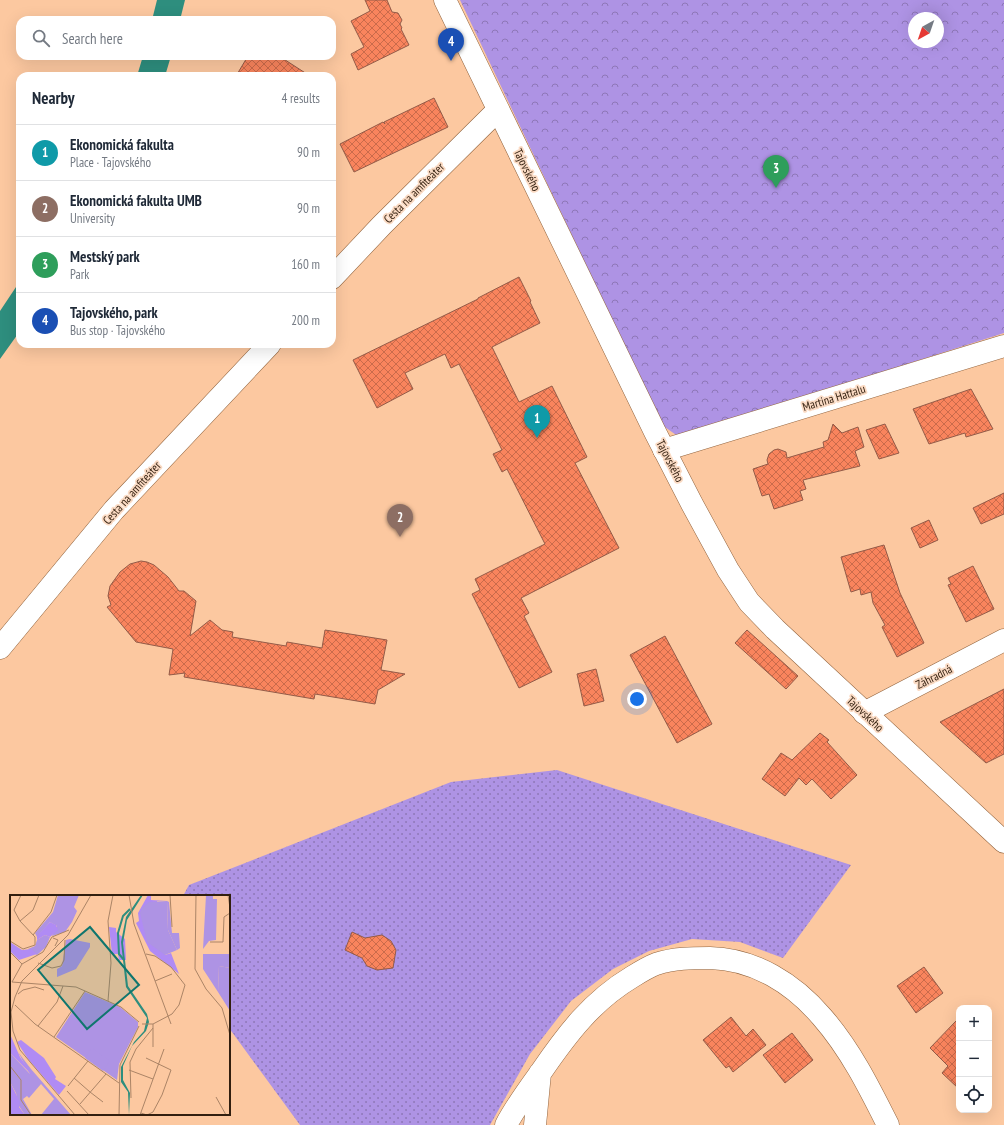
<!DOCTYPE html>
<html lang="en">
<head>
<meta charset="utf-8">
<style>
	:root { --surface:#fff; --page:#f6f6f7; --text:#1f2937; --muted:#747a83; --line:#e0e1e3; --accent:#2579a9 }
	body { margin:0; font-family:"PT Sans Narrow",sans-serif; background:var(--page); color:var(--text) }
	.controls { position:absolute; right:12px; bottom:12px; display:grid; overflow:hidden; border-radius:8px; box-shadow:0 4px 16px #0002 }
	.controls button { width:36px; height:36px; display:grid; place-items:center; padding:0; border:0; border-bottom:1px solid var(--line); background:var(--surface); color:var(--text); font:20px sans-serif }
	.compass { position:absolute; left:908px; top:12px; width:36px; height:36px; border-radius:50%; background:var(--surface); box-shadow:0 4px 16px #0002; rotate:220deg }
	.you { position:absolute; left:637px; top:699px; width:14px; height:14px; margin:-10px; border:3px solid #fff; border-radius:50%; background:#1a73e8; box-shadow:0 0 0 6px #1a73e833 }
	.badge { display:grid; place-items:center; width:26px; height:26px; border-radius:50%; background:var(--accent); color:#fff; font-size:13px; font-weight:700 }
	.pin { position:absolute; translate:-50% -33px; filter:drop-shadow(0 1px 2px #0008) }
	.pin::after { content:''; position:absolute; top:21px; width:14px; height:12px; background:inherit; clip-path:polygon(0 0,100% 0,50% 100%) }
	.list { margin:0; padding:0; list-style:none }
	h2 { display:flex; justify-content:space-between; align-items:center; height:52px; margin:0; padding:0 16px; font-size:17px }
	h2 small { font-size:13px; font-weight:400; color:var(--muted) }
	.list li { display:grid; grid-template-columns:26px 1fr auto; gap:12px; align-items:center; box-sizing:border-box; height:56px; padding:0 16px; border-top:1px solid var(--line) }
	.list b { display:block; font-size:15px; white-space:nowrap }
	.list p { margin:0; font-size:13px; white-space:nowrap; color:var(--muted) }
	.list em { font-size:13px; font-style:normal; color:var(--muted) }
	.icon { flex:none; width:22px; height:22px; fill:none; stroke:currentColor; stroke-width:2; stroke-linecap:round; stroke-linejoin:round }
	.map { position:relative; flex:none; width:1004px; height:1125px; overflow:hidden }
	.search { position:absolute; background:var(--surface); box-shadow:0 4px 16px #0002; left:16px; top:16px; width:320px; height:44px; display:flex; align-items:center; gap:10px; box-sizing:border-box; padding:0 14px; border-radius:12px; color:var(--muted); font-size:15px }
	.panel { position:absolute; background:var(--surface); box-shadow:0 4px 16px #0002; left:16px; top:72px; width:320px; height:276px; border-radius:12px }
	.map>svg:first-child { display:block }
	.grass { fill:url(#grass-dots) }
	.park { fill:url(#park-crowns); fill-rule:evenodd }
	.water { fill:#2e8e7e }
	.building { fill:url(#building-cross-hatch); stroke:#935b48 }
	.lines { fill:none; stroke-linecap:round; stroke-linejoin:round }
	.minor-casing { stroke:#92643e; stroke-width:23 }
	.tertiary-casing { stroke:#92643e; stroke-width:23 }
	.motorway-casing { stroke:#92643e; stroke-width:23 }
	.minor { stroke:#fff; stroke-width:22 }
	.tertiary { stroke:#fff; stroke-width:22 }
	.motorway { stroke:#fff; stroke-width:22 }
	.labels { text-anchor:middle; stroke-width:3.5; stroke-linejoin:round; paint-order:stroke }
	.street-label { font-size:12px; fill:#321f0f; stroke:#fadac3 }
	.inset-river { fill:none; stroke:#2e8e7e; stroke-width:2 }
	.inset-road { fill:none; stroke:#ab8466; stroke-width:1 }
	.view { fill:#0f766e; fill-opacity:0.15; stroke:#0f766e; stroke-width:2 }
	.inset-edge { fill:none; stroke:#321f0f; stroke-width:2 }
</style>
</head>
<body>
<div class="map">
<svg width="1004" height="1125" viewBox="0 0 1004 1125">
	<defs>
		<pattern id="grass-dots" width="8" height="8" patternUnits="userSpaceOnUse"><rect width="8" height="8" fill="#ae93e4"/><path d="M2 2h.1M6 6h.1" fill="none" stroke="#8e77b7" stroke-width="1.8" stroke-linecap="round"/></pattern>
		<pattern id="park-crowns" width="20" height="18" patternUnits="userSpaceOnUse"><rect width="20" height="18" fill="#ae93e4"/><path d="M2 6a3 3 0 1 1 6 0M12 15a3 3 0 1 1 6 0" fill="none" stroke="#8e77b7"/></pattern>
		<pattern id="building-cross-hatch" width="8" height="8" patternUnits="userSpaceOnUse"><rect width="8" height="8" fill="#f9845d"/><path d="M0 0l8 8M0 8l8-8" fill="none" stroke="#ca6b4b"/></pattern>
	</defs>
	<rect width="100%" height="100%" fill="#fcc8a0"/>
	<path class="grass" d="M557,770l294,95 -68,93 -43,-16 -48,-3 -43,12 -36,18 -42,32 -41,53 -40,71h-190l-71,-97v-132h-46l6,-11 262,-103z"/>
	<path class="park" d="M460,0h544v333l-325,104 -17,-12zM914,18h24v24h-24z"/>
	<path class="water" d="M157,0h28l-5,20h-28z
		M143,56h28l-6,20h-28z
		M20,281v50l-20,28v-48z"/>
	<path class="building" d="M365,0h22l5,12 6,1 4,7 -2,4 2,4 -1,1 8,16 -51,25 -7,-16 13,-7 -13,-26 19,-10z
		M248,56h31l31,20h-74z
		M434,98l14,29 -94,45 -14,-28 43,-22 2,2 -1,-2z
		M519,277l12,24 -1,1 10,21 -48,24 27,55 33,-16 35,71 -12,6 44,85 -98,50 8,15 -5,3 28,56 -33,16 -47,-94 8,-4 -5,-11 70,-35 -38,-75 -5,3 -9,-18 9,-4 -43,-86 -8,4 -6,-14 -40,19 8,16 -36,19 -24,-48 125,-61v-1z
		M971,389l22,40 -27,8 -1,-4 -36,11 -16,-35z
		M833,424l9,9 16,-6 6,20 -9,4 5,15 -57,14 3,9 -6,2 3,9 -29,9 -5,-15 -7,2 -9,-27 15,-5 -1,-4 2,-6 5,-4 4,-1 8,3 1,6 37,-11 -1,-5 5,-2z
		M885,424l14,29 -20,6 -13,-29z
		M1004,493v21l-23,10 -8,-16z
		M929,520l9,20 -18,8 -9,-20z
		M884,545l16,48 24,50 -27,14 -15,-30 3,-2 -12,-22 -2,-11 -10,3 -1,-6 -9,3 -10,-35z
		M141,561l6,1 7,3 14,12 11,14h5l12,10 -6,35 20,-16 12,10 11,2 -1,5 54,9 1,-4 35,6 3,-18 62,10 -6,30 24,4 -27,16 -3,14 -60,-10 -1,5 -130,-22 1,-4 -16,2 4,-26 -37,-7 -29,-35 4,-2 -3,-9 2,-10 10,-14 10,-8z
		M973,566l21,43 -28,13 -18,-37 3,-1 -3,-6z
		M747,630l51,46 -12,13 -51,-46z
		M665,636l47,88 -35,19 -47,-88z
		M596,669l8,32 -20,5 -7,-32z
		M1004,689v65l-18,9 -46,-41z
		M820,733l9,7 -2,2 30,33 -26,24 -19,-20 -6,6 -7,-7 -14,18 -23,-17 19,-26 11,7z
		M352,932l13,6 17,-3 9,6 5,9 -3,18 -16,2 -10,-4 -5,-8 -17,-8z
		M924,967l19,26 -27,20 -19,-27z
		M731,1017l15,19 7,-7 13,16 -33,27 -4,-6 -3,2 -23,-28z
		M956,1021l3,2v63l-1,2 -16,-15 6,-7 -18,-18z
		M792,1033l21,27 -28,23 -22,-28z"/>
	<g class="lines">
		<g class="minor-casing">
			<path id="minor" d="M332,278l50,-53 116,-115
				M664,450l340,-104
				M0,648l114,-138 156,-166
				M864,713l140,-73"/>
		</g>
		<g class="tertiary-casing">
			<path id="tertiary" d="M445,0l210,432 37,72 36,66 21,32 26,27 229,213"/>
		</g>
		<g class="motorway-casing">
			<path id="motorway" d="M506,1125c10,-19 22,-35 35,-53 26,-38 51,-71 91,-95 8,-5 16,-10 24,-13 18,-6 36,-6 54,-6 45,1 84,26 112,59 28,32 47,70 66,108
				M535,1125l5,-52"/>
		</g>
		<use href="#minor" class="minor"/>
		<use href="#tertiary" class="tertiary"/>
		<use href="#motorway" class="motorway"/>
	</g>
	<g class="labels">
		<g class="street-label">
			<text transform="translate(527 170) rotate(64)" y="4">Tajovského</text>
			<text transform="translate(414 193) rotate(-45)" y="4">Cesta na amfiteáter</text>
			<text transform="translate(834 398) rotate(-17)" y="4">Martina Hattalu</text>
			<text transform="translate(670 461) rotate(63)" y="4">Tajovského</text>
			<text transform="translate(132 493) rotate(-48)" y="4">Cesta na amfiteáter</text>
			<text transform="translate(934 677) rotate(-27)" y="4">Záhradná</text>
			<text transform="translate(865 714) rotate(43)" y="4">Tajovského</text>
		</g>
	</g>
	<g transform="translate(10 895)">
		<rect width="220" height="220" fill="#fcc8a0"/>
		<path d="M48,0h21l-5,12 3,4 -5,11 -7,10 -13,4 5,-10 -7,-4 -13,15 -2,-4 18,-21zM196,0h7v4h4l-1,41 -7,1 -6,8zM157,6l2,1 3,31h7l1,15 -3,2 -9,-20zM35,40l5,2 -4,10 -9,8 -9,-6 7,-3 2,-6zM60,44l20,4v4l-14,22 -19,8v-8l5,-3 4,-26zM193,59h27v14l-11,-2 -1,26 -15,-23zM8,157l13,17 40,46h-30l13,-16 -13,-15 -12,14 -2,-2 -4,3 9,16h-7l-6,-9 -3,-13 -6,-11v-29l20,21z" fill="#ae93e4"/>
		<path d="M138,0h3v5l16,1h-10l8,54 6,-2 8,21 -29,-23 -14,-28 3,-2 -1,-8zM40,27l6,3 2,5 -8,7 -5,-2 -8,5v-4zM99,32l7,1v4l9,7 1,21h-7l-1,-6h-6zM0,47l12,8 9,-1 6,5 -18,6 -9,-9zM0,139l10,23 15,21 -25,-25zM11,145l23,18 12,19 -1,2 11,7 -7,9 -31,-36 -11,-17zM0,187l10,20 -1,5 6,8h-15z" fill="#b08bf4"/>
		<path d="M157,6l1,29 9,20 -12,5 -18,-13 -7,-29 2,-5 7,-6zM209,71l11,2v43l-12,-19z" fill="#ae93e4"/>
		<path d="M75,97l35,15 18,15v5l-19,37 -2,16 -61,-43z" fill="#ae93e4"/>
		<path d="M82,153l18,13 -7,10 -18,-13z" fill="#ae93e4"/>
		<path d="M131,0h2l-16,25 -4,23 5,43 19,28 2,8 -3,9 -14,15 -9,20v14l7,13 -1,22 -1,-23 -7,-10v-15l13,-25 10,-11 3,-13 -21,-31 -5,-45 5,-25z" fill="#2e8e7e"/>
		<path class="inset-river" d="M114,65l-5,-6 -1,-21 5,-17 7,-7"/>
		<path class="inset-road" d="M119,0l5,29 37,100M160,0l2,32M186,0l-1,74 11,20 16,19 8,27M218,0l2,13M10,26l-6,-11 7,-15M23,40l18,-23 6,-17M43,43l5,2 -3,6M0,46l13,8 12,-4v-8l-15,-16 13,-11 6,-15M200,47h13l1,-25 6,-4M0,57l12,12M28,68l14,5 9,-2 3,-6 1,-20M145,86l17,-7M2,87l64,5 45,20 18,15M2,87l10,-18 21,-12 9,-15 17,-7M8,99l5,-4 12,-3 9,3M98,106l3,-38 -3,-42 5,-26M5,110l20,19 84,59M132,129h11l19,-10 7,-9 6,-20 -14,-18 -16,-11 -9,-2M28,131l19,-24 6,-16M44,142l31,-46M143,152v-23M0,171l11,14v20l10,15M119,175l24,9M64,183l16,14M58,191l20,-25M57,196l22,24M80,197l13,10M206,202l10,18M121,203l-1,-36 6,-13 17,-21M70,209l26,-30M131,218l6,2 6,-3 9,-17 9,-25 -25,-12M65,220l-55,-65 -7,-19 -2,-19 4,-15 7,-16 46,-46 23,-40M109,220l1,-50 19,-39M130,220l24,-66"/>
		<path class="view" d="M80,32l49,58 -52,44 -49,-59z"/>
		<rect width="220" height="220" class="inset-edge"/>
	</g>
</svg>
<div class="controls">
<button>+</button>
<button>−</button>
<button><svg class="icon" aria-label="locate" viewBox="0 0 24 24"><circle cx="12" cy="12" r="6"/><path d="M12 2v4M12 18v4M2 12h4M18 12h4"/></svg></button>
</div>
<svg class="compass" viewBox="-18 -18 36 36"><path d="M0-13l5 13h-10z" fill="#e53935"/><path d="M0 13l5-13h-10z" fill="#747a83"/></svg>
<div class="you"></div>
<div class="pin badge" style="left:537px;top:438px;background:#0f9aa8">1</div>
<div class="pin badge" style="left:400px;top:537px;background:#8d6e63">2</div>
<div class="pin badge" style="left:776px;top:188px;background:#2e9e5b">3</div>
<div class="pin badge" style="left:451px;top:61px;background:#1a4fb4">4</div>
<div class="search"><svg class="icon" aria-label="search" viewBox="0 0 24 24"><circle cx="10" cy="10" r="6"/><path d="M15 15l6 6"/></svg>Search here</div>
<section class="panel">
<h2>Nearby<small>4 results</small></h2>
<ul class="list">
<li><span class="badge" style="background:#0f9aa8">1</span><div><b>Ekonomická fakulta</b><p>Place · Tajovského</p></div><em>90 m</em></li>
<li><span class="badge" style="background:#8d6e63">2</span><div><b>Ekonomická fakulta UMB</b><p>University</p></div><em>90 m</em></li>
<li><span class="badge" style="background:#2e9e5b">3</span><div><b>Mestský park</b><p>Park</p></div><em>160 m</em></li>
<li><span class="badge" style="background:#1a4fb4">4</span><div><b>Tajovského, park</b><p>Bus stop · Tajovského</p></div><em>200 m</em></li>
</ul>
</section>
</div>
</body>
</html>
